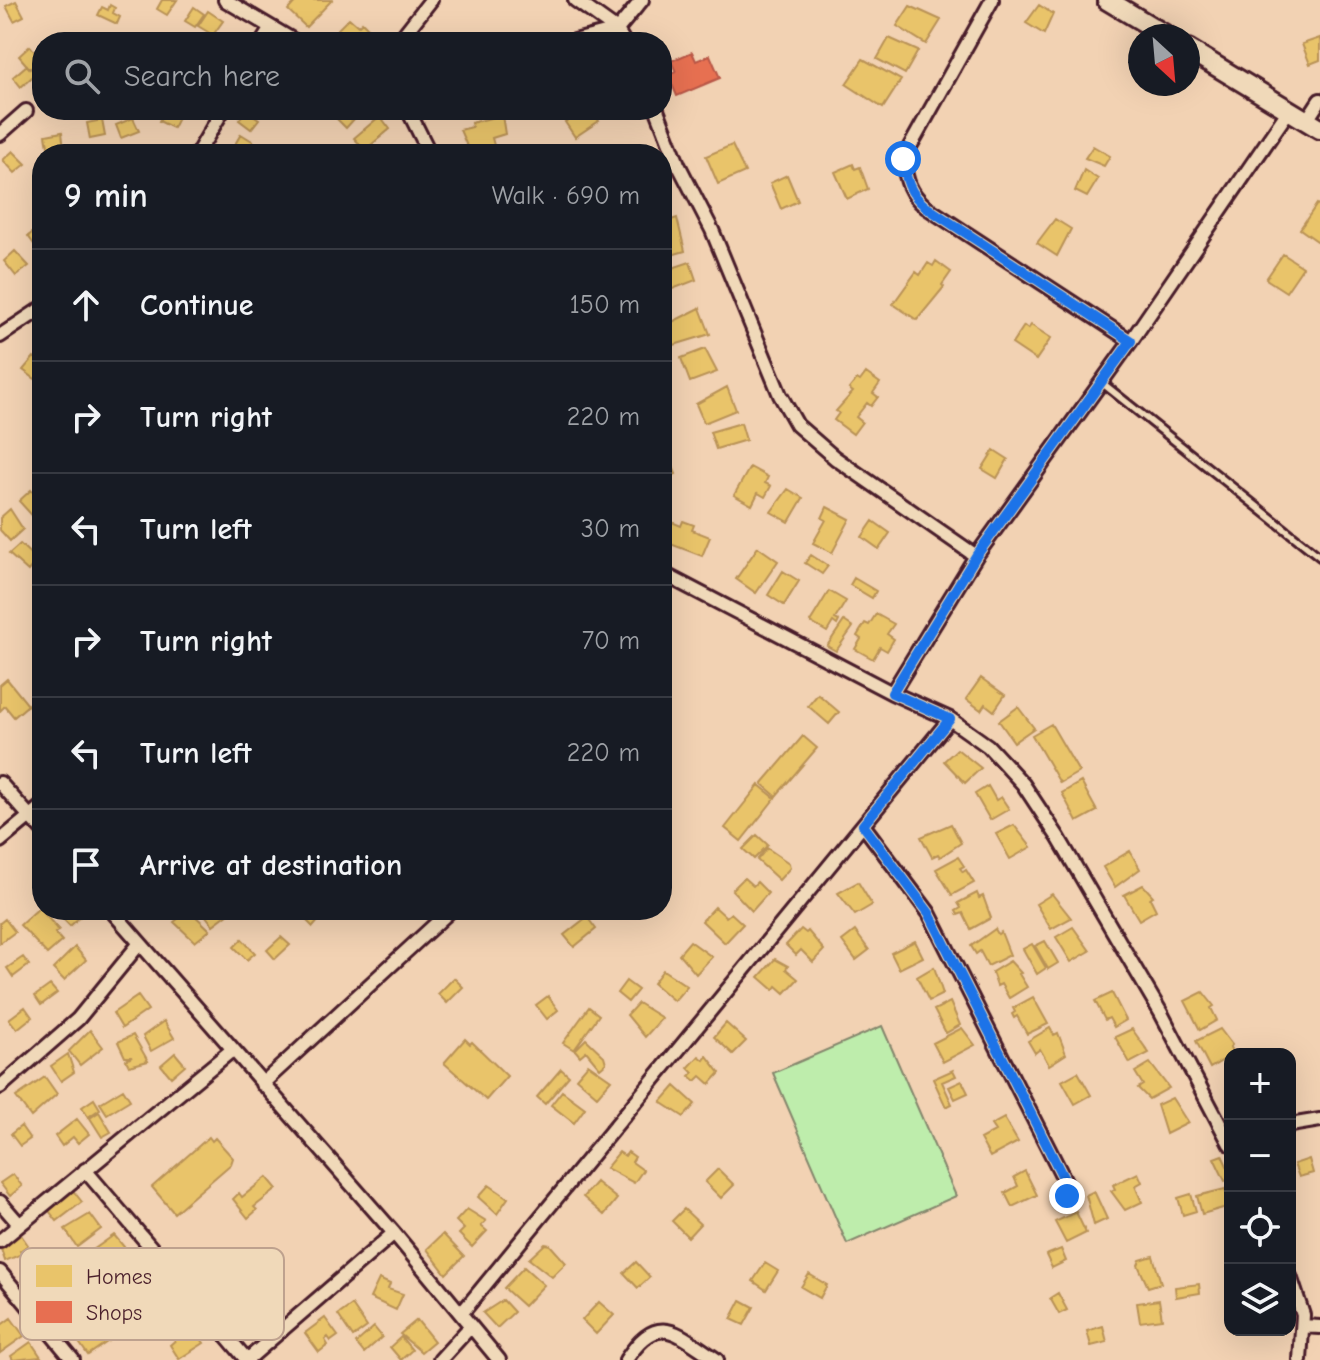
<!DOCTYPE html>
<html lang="en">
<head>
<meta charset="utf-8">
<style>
	:root { --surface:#171b24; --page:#20242c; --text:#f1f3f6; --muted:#9ea1a6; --line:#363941 }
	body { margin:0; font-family:"Comic Neue",sans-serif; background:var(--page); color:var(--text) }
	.controls { position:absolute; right:24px; bottom:24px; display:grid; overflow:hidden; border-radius:16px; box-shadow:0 8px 32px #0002 }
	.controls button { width:72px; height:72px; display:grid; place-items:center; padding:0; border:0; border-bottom:2px solid var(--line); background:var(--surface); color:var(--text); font:40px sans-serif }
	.compass { position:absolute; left:1128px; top:24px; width:72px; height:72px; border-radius:50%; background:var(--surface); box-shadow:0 8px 32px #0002; rotate:154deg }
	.stop { position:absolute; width:24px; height:24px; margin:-18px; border:6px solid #1a73e8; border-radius:50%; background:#fff }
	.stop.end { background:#1a73e8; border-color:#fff; box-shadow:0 2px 8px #0008 }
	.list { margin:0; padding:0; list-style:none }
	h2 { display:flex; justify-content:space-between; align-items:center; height:104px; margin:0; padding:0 32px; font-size:34px }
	h2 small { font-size:26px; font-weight:400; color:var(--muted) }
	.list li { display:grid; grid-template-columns:52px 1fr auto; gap:24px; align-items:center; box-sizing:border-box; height:112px; padding:0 32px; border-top:2px solid var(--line) }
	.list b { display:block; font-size:30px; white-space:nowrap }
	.list em { font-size:26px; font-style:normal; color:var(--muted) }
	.icon { flex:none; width:44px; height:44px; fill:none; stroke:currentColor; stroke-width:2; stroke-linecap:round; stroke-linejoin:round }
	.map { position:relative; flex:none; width:1320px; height:1360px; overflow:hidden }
	.search { position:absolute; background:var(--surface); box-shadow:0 8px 32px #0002; left:32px; top:32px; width:640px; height:88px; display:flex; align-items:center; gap:20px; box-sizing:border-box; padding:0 28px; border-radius:32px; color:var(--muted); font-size:30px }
	.panel { position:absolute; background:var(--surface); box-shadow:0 8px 32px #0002; left:32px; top:144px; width:640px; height:776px; border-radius:32px }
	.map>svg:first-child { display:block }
	.green { fill:#beedac; stroke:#84866c; stroke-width:2 }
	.homes { fill:#e9c46a; stroke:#b99257; stroke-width:2 }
	.shops { fill:#e76f51; stroke:#b85746; stroke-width:2 }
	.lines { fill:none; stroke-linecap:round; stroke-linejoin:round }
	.lane-casing { stroke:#4a1f2b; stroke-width:12 }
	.street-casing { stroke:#4a1f2b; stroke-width:18 }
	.secondary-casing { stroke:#4a1f2b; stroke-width:24 }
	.lane { stroke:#f0d9b9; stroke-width:6 }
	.street { stroke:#f0d9b9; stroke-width:12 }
	.secondary { stroke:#f0d9b9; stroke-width:18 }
	.route { stroke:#1a73e8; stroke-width:10 }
	.key { fill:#f0d9b9; stroke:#bea18e; stroke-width:2 }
	.key-label { font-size:22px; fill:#4a1f2b }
</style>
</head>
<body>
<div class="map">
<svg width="1320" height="1360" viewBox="0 0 1320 1360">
	<rect width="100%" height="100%" fill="#f2d2b3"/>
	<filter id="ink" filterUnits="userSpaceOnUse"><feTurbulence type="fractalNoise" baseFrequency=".0125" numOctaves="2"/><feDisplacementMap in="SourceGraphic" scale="16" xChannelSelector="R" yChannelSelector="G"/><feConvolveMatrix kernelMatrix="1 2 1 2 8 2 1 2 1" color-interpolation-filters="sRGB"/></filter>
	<g filter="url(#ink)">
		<path class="green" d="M882,1026l74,170 -109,48 -74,-171z"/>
		<path class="homes" d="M162,0h15l-10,15 -10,-6z
			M297,0h35l-26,27 -18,-17z
			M16,1l8,15 -10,5 -8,-15z
			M110,5l5,3 -2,5 7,4 -3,7 -19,-9 4,-8 6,3z
			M1039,5l14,9 -9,20 -18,-11z
			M910,6l31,14 -15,24 -29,-18z
			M194,7l10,7 -9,13 -10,-6z
			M208,11l15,10 -10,14 -15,-9z
			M349,18l9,8 4,-4 6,6 -3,3 5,4 -7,7h-19l-8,-11z
			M889,38l29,13 -13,23 -28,-15z
			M1320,38v22l-10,4 -8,-20z
			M30,46l11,13 -11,10 -11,-13z
			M863,59l38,21 -18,28 -37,-24z
			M36,64l4,6 -19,17 -8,-10 14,-12 3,4z
			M165,110h17l-9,18 -14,-7z
			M246,110l13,9 -8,10 -12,-9z
			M346,110l10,7 -10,11 -9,-9z
			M583,110h8l8,11 -24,16 -10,-15z
			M502,115l3,19 -13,4 3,11 -14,5 -3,-6 -9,3 -9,-21 12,-3 -1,-4z
			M380,116l10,13 -25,21 -11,-12z
			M133,118l6,13 -18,7 -5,-13z
			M102,120l3,16 -15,3 -3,-16z
			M62,132l2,17 -15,3 -3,-17z
			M241,134l13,8 -6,12 -14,-8z
			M732,145l13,27 -27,12 -12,-28z
			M1093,146l17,10 -6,10 -19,-8z
			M13,151l13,13 -11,9 -12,-13z
			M853,164l2,5 5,-2 8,22 -21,10 -12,-27z
			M1084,170l14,9 -11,18 -12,-6z
			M787,175l11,26 -17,8 -11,-26z
			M1317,204l3,2v37l-20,-14z
			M677,218l8,33 -17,5 -6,-33z
			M1055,219l16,10 -14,27 -20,-13z
			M39,228l3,4 -3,19 -11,-15z
			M15,251l14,15 -13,10 -12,-15z
			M1283,254l20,13 -17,25 -20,-13z
			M936,261l15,11 -9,13 2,2 -27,33 -24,-16 23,-32 4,3 8,-12 5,3z
			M690,262l6,18 -26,10 -7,-19z
			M700,308l10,26 -36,11 -8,-20z
			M1031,325l20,13 -15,22 -24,-16 12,-18 4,3z
			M705,349l12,23 -27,10 -9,-24z
			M34,357l8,7v8l-7,7 -12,-9z
			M866,373l14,10 -7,10 5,4 -7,9 -4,-3 -11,14 6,5 -9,12 -19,-14 5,-7 -3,-2 17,-19 -4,-3 8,-10 3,2z
			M727,387l9,23 -32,13 -8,-19z
			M741,423l5,17 -30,9 -6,-17z
			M994,450l14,9 -11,19 -15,-9z
			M669,457l7,17 -9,4 -5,-19z
			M750,467l18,10 -3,6 6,3 -6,11 -7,-4 -6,12 -18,-10z
			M788,489l15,9 -14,24 -18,-10z
			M31,490l11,12v15l-5,4 -18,-20z
			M827,507l23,12 -18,34 -19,-10 13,-23 -4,-2z
			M10,509l13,20 -13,12 -10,-11v-12z
			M683,521l11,4 -2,5 18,7 -8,19 -37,-14 7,-20 9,4z
			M873,521l17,12 -11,16 -17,-12z
			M20,544l17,16 -9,11 -19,-17z
			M758,547l20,14 -22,32 -20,-14z
			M811,555l17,11 -6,8 -17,-11z
			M783,571l16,10 -15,24 -16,-10z
			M854,578l22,13 -4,7 -22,-13z
			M829,591l17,10 -11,18 4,2 -2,4 -4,-3 -6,10 -17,-10z
			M876,614l18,10 -7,10 7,5 -7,12 -7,-4 -7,12 -18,-10 6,-10 -4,-3 8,-13 4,2z
			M844,621l9,6 -17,24 -9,-5z
			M981,678l24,17 -11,16 -9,-7 -4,6 -15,-11z
			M7,679l21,26 -14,12 -9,-11 -5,5v-26z
			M818,694l21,18 -10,12 -21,-18z
			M1018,707l16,21 -20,14 -15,-21z
			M1051,724l28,48 -19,11 -28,-48z
			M803,736l14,12 -41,48 -14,-12z
			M957,749l24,19 -16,15 -21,-22z
			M1081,782l16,29 -20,11 -15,-29z
			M759,785l16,13 -34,43 -16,-13z
			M988,786l8,14 5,-3 8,12 -19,11 -15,-26z
			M951,824l10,19 -21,14 -2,-3 -6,3 -11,-20z
			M1014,825l17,22 -21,12 -14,-25z
			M757,835l11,10 -14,14 -11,-10z
			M767,848l22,15 1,5 -11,12 -22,-20z
			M1130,851l10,18 -25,18 -12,-20z
			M958,857l6,9 -4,2 3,4 3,-2 8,13 -22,12 -16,-26z
			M744,878l9,8 4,-4 11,11 -16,18 -20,-21z
			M858,882l14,23 -17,10 -17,-22z
			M1143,885l10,11 -3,2 6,12 -17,10 -15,-25z
			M977,893l2,5 4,-2 8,22 -20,11 -8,-16 -5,2 -2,-4 5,-3 -3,-5z
			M1052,894l19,24 -20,11 -15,-25z
			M715,907l11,10 5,-4 12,11 -18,19 -23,-22z
			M39,908l20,22 -4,3 7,8 -15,13 -27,-29z
			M64,910h17l3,3 -14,13 -11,-11z
			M189,910l21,20 -15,12 -21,-20z
			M227,910l2,3 -16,12 -11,-14z
			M314,910l12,2 -13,15 -8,-8z
			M587,917l9,12 -22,18 -10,-12z
			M5,919l10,13 -15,11v-20z
			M1073,927l17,24 -19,11 -15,-25z
			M801,929l5,4 2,-2 16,19 -11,12 -12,-12 -5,5 -10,-10z
			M995,929l3,5 3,-2 9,23 -22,11 -8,-15 -4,3 -5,-8z
			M855,931l14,19 -13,10 -14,-19z
			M281,937l9,8 -15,14 -8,-9z
			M242,939l13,14 -8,7 -13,-13z
			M690,941l22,16 -16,17 -17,-20z
			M915,941l8,16 -24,12 -8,-16z
			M1045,941l13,22 -10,6 -13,-23z
			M1032,944l14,24 -9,6 -14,-25z
			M75,947l11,13 -22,20 -11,-11z
			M23,957l6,8 -16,12 -6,-9z
			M775,959l13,7 -2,3 12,10 -13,14 -8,-7 -3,4 -15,-13z
			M1010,961l11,12 -2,1 8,13 -18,11 -8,-14 -4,2 -5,-14z
			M934,967l9,27 -14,7 -12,-24z
			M663,970l24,16 -13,15 -21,-18z
			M454,978l9,9 -16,16 -9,-9z
			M626,981l12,9 -10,12 -11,-9z
			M50,985l7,8 -16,12 -6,-9z
			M1203,992l11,14 -3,2 6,12 -17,10 -15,-29z
			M1112,993l14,27 -12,7 -5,-9 -4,2 -10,-19z
			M138,996l10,14 -26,18 -9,-15z
			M548,996l10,14 -11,9 -11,-14z
			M1033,997l15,27 -21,10 -10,-18 -3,2 -2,-4 3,-2 -2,-4z
			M950,1002l10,23 -14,8 -12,-23z
			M638,1003l24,15 -17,19 -18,-22z
			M25,1007l7,10 -15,12 -8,-10z
			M589,1007l10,8 -25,35 -11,-7z
			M164,1021l10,17 -23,13 -8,-15z
			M726,1023l20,18 -13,13 -19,-17z
			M962,1028l13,17 -32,17 -10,-19z
			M1050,1028l4,7 4,-2 8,21 -17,11 -9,-16 -5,4 -7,-12z
			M1132,1029l17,24 -19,10 -15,-26z
			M1220,1029l12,16 -2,2 3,7 -23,14 -14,-27z
			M90,1030l13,17 -23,18 -11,-14z
			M133,1035l15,26 -19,5 -3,-6 6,-3h-7l-7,-15z
			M465,1039l5,5 2,-2 35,34 -21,24 -42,-37z
			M586,1039l18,17 2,7 -6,5 -14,-17 -6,5 -5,-6z
			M175,1053l10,12 -14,12 -10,-12z
			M68,1054l6,18 -13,9 -10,-15z
			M699,1056l5,4 3,-4 13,17 -10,11 -9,-8 -5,5 -6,-5 3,-3 -5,-5z
			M1150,1063l19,25 -20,11 -11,-11 5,-3 -8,-13z
			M588,1064l23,16 -14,16 -21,-18z
			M561,1069l8,7 -24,28 -8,-7z
			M953,1070l3,6 -14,6 10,22 -6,3 -13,-28z
			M1078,1072l13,23 -16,9 -13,-23z
			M45,1077l12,17 -26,23 -15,-20z
			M962,1081l6,12 -13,6 -6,-12z
			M675,1086l20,18 -11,13 -23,-15z
			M123,1089l7,11 -23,14 -7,-11z
			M562,1091l23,17 -11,15 -23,-18z
			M1172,1098l16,25 -22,11 -9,-29z
			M94,1099l6,10 -12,8 -6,-10z
			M99,1112l12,20 -9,5 -12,-19z
			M1004,1118l14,24 -28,15 -10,-18 15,-8 -4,-6z
			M77,1119l12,15 -11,9 -5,-6 -11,9 -7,-10z
			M21,1126l9,13 -10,7 -9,-12z
			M209,1137l3,4 3,-3 18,20 -2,6 -57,49 -22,-26z
			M619,1152l6,4 3,-4 7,5 -3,5 11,8 -9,13 -28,-15z
			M1222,1155l8,17v7l-5,2 -11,-23z
			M1309,1159l4,14 -14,4 -5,-13z
			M718,1169l16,16 -13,13 -16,-16z
			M1025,1171l12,24 -25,12 -7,-14 13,-7 -4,-9z
			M1138,1173l4,9 -7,4 7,16 -17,8 -14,-19 4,-2 -2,-4z
			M13,1174l9,12 -12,10 -10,-13z
			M267,1177l10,12 -23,18 3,3 -9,8 -15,-19 6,-6 3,4z
			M596,1182l21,17 -13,16 -21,-18z
			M489,1185l19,13 -11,16 -19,-17z
			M71,1188l11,14 -25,19 -11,-14z
			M1225,1189l5,17 -28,8 -5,-18z
			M1094,1191l13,28 -13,6 -8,-30z
			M1191,1194l5,17 -13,4 -5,-17z
			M467,1209l19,12 -5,5 6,5 -15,16 -13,-13 5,-5 -8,-8z
			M684,1209l16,15 -12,13 -16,-16z
			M1076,1212l10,21 -20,10 -11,-21z
			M90,1214l11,15 -24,18 -12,-18z
			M19,1232l9,13 -8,6 2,3 -17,7 -5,-15z
			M443,1234l21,22 -18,18 -19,-25z
			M114,1235l11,13 -21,16 -11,-14z
			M545,1244l5,1 16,18 -14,14 -23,-18z
			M1061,1249l5,12 -14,7 -6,-13z
			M1153,1256l8,27 -13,4 -10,-22 2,-5z
			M636,1262l14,15 -12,11 -14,-15z
			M765,1263l13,8 -12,19 -13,-9z
			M524,1267l20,18 -20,21 -20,-18z
			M809,1274l18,11 -7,13 -19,-11z
			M379,1279l11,5 -2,5 15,5 -7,16 -26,-12z
			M1199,1284l1,9 -24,4 -1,-10z
			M1058,1293l9,17 -8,4 -9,-16z
			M503,1300l11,12 -17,16 -14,-15z
			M741,1300l13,7 -10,18 -13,-6z
			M1159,1300l3,19 -22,3 -3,-19z
			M599,1302l15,13 -18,19 -14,-14z
			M352,1305l15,22 -14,10 -15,-22z
			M11,1318l13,18 -24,17v-27z
			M325,1318l13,18 -7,5 -3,-4 -3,3 3,5 -9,7 -14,-19z
			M417,1320l17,21 -13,11 -21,-18z
			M99,1325l11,15 -22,15 -10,-14z
			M1103,1326l4,16 -16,4 -4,-15z
			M374,1327l8,10 -18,16 -8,-10z
			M188,1329h6l10,14 -25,16 -9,-14z
			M401,1337l11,13 -11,10 -11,-13z
			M31,1342l10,15 -28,3 -2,-4z"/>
		<path class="shops" d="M692,52l4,9 14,-6 10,23 -43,18 -9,-21 8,-3 -5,-11z"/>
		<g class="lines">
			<g class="lane-casing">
				<path id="lane" d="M1101,382l219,175"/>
			</g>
			<g class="street-casing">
				<path id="street" d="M225,0l71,42
					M575,0l42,30 7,12
					M992,0l-89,159c3,21 6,34 23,48l205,134
					M262,42l9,-14
					M398,42l33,-42
					M571,42l46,-12 25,-30
					M408,110l22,44
					M657,110l21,54 34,66 68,165 17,30 38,33 141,98
					M1307,120l13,-20
					M0,134l26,-23
					M197,154l26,-44
					M0,336l42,-28
					M662,573l230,120 58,26 38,27 35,38 35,53 103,176 69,131
					M892,693l84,-137 155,-215 158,-231
					M0,783l42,47
					M863,825l66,88 137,270 1,13
					M0,841l42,-35
					M111,910l283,323 105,127
					M262,1084l189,-174
					M0,1087l78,-68 62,-76
					M1290,1125l30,-5
					M85,1170l162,190
					M0,1202l19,22
					M0,1241l232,-191
					M0,1272l73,88
					M1290,1276l13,39 -3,45
					M461,1314l489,-595
					M1303,1326l17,1
					M247,1360l147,-127
					M440,1360l31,-34
					M626,1360c33,-50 50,-27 91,0"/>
			</g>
			<g class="secondary-casing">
				<path id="secondary" d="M1107,0l60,36
					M1188,49l132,80"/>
			</g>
			<use href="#lane" class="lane"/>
			<use href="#street" class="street"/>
			<use href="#secondary" class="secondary"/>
		</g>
	</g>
	<g class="lines" filter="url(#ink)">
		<path class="route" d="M903,159c3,21 6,34 23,48l205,134 -155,215 -84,137 58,26 -87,106 66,88 137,270 1,13"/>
	</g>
	<rect x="20" y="1248" width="264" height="92" rx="12" class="key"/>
	<rect x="36" y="1265" width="36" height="22" fill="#e9c46a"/>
	<rect x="36" y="1301" width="36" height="22" fill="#e76f51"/>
	<g class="key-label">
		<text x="86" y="1284">Homes</text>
		<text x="86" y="1320">Shops</text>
	</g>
</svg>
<div class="controls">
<button>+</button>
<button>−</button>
<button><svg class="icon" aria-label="locate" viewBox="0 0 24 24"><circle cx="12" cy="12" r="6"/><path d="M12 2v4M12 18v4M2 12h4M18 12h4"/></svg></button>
<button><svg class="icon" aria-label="layers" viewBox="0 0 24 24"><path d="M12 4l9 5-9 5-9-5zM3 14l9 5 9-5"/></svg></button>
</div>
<svg class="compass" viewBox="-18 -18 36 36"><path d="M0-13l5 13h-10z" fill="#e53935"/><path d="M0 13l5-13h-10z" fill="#9ea1a6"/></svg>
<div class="stop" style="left:903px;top:159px"></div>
<div class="stop end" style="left:1067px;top:1196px"></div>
<div class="search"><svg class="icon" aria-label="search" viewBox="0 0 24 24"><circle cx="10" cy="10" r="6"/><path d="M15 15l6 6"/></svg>Search here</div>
<section class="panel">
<h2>9 min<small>Walk · 690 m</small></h2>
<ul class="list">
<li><svg class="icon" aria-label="ahead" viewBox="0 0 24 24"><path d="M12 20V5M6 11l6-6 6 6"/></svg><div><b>Continue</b></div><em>150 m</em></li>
<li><svg class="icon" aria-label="right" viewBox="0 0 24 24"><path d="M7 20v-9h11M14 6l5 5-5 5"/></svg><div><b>Turn right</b></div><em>220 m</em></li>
<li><svg class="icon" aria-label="left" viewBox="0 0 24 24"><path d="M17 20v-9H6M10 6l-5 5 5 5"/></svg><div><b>Turn left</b></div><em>30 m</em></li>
<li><svg class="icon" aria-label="right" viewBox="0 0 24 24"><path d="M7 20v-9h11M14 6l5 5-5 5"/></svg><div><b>Turn right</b></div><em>70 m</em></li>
<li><svg class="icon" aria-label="left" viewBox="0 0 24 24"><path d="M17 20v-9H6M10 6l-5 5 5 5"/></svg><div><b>Turn left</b></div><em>220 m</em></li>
<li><svg class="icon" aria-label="arrive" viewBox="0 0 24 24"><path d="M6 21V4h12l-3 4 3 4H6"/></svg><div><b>Arrive at destination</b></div></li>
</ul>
</section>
</div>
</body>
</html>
